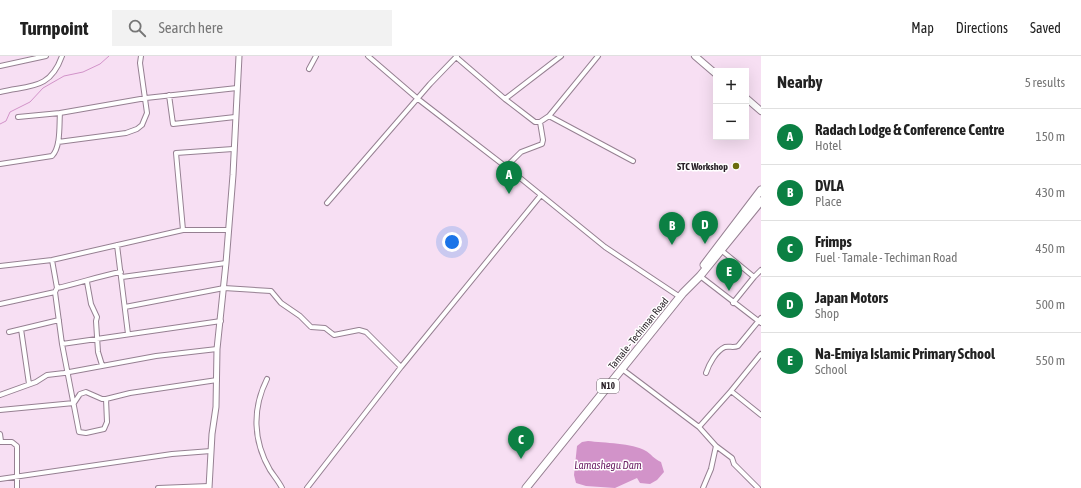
<!DOCTYPE html>
<html lang="en">
<head>
<meta charset="utf-8">
<style>
	:root { --surface:#fff; --page:#f2f2f2; --text:#222; --muted:#767676; --line:#e0e0e0; --accent:#0b8043 }
	body { margin:0; font-family:"Asap Condensed",sans-serif; background:var(--page); color:var(--text) }
	.controls { position:absolute; right:12px; top:12px; display:grid; overflow:hidden; border-radius:0px; box-shadow:0 4px 16px #0002 }
	.controls button { width:36px; height:36px; display:grid; place-items:center; padding:0; border:0; border-bottom:1px solid var(--line); background:var(--surface); color:var(--text); font:20px sans-serif }
	.you { position:absolute; left:452px; top:186px; width:14px; height:14px; margin:-10px; border:3px solid #fff; border-radius:50%; background:#1a73e8; box-shadow:0 0 0 6px #1a73e833 }
	.badge { display:grid; place-items:center; width:26px; height:26px; border-radius:50%; background:var(--accent); color:#fff; font-size:13px; font-weight:700 }
	.pin { position:absolute; translate:-50% -33px; filter:drop-shadow(0 1px 2px #0008) }
	.pin::after { content:''; position:absolute; top:21px; width:14px; height:12px; background:inherit; clip-path:polygon(0 0,100% 0,50% 100%) }
	.list { margin:0; padding:0; list-style:none }
	h2 { display:flex; justify-content:space-between; align-items:center; height:52px; margin:0; padding:0 16px; font-size:17px }
	h2 small { font-size:13px; font-weight:400; color:var(--muted) }
	.list li { display:grid; grid-template-columns:26px 1fr auto; gap:12px; align-items:center; box-sizing:border-box; height:56px; padding:0 16px; border-top:1px solid var(--line) }
	.list b { display:block; font-size:15px; white-space:nowrap }
	.list p { margin:0; font-size:13px; white-space:nowrap; color:var(--muted) }
	.list em { font-size:13px; font-style:normal; color:var(--muted) }
	.icon { flex:none; width:22px; height:22px; fill:none; stroke:currentColor; stroke-width:2; stroke-linecap:round; stroke-linejoin:round }
	.map { position:relative; flex:none; width:761px; height:432px; overflow:hidden }
	header { display:flex; align-items:center; gap:24px; box-sizing:border-box; height:56px; padding:0 20px; background:var(--surface); border-bottom:1px solid var(--line) }
	header strong { font-size:19px }
	nav { display:flex; gap:22px; margin-inline-start:auto; font-size:14px }
	.search { width:280px; height:36px; background:var(--page); display:flex; align-items:center; gap:10px; box-sizing:border-box; padding:0 14px; border-radius:0px; color:var(--muted); font-size:15px }
	main { display:flex }
	aside { flex:1; background:var(--surface) }
	.map>svg:first-child { display:block }
	.water { fill:#d293c9 }
	.lines { fill:none; stroke-linecap:round; stroke-linejoin:round }
	.stream { stroke:#d293c9; stroke-width:1 }
	.minor-casing { stroke:#968092; stroke-width:6 }
	.tertiary-casing { stroke:#968092; stroke-width:7 }
	.secondary-casing { stroke:#968092; stroke-width:8 }
	.trunk-casing { stroke:#968092; stroke-width:9 }
	.minor { stroke:#fff; stroke-width:4 }
	.tertiary { stroke:#fff; stroke-width:5 }
	.secondary { stroke:#fff; stroke-width:6 }
	.trunk { stroke:#fff; stroke-width:7 }
	.poi-dot { fill:#6b6c0e; stroke:#fff; stroke-width:1.5 }
	.labels { text-anchor:middle; stroke-width:3; stroke-linejoin:round; paint-order:stroke }
	.shield { fill:#fff; stroke:#686267; stroke-width:1 }
	.shield-label { font-size:9px; font-weight:bold; fill:#281f26 }
	.poi-label { font-size:10px; font-weight:bold; fill:#281f26; stroke:#fff; text-anchor:end }
	.street-label { font-size:10px; fill:#281f26; stroke:#fff }
	.water-label { font-size:11px; font-style:italic; fill:#702669; stroke:#fff }
</style>
</head>
<body>
<header>
<strong>Turnpoint</strong>
<div class="search"><svg class="icon" aria-label="search" viewBox="0 0 24 24"><circle cx="10" cy="10" r="6"/><path d="M15 15l6 6"/></svg>Search here</div>
<nav><a>Map</a><a>Directions</a><a>Saved</a></nav>
</header>
<main>
<div class="map">
<svg width="761" height="432" viewBox="0 0 761 432">
	<rect width="100%" height="100%" fill="#f7dff3"/>
	<path class="water" d="M588,385c16,2 44,2 58,10 4,2 8,8 15,11l3,10 -7,8 -7,4 -10,-1 -3,-5 -22,10 -29,-2 -10,-3 -2,-8 3,-29 5,-4z"/>
	<g class="lines">
		<path class="stream" d="M0,68l6,-3 4,-9 20,-10 13,-14 21,-12 19,-4 17,-8 9,-8"/>
		<g class="minor-casing">
			<path id="minor" d="M368,0l50,43 96,74 91,74 75,50
				M456,1l49,42 30,23h5l9,-6 49,-60
				M0,10l46,-10
				M309,13l7,-13
				M0,36c30,-7 50,-2 62,-36
				M169,39l4,29 62,-7
				M505,43l56,-43
				M549,60l84,45
				M18,61l42,-4
				M58,86l68,-9 11,-4 5,-4 5,-12 -7,-50 1,-7
				M0,108l52,-8c9,-9 7,-31 8,-43l86,-15 91,-10
				M506,111l15,-15 21,-8 1,-4 -3,-18
				M327,147l103,-119 27,-28
				M183,174l-7,-77 57,-4
				M117,189l11,89
				M721,194l33,27 -21,26
				M52,204l5,28 -2,4 7,52 17,88 7,1 18,-4 3,-7 -1,-23 24,-6 87,-13
				M0,210l52,-6 131,-30h45
				M700,220l61,47
				M122,221l104,-14
				M754,221l7,-7
				M87,226l4,22 6,13 -1,4 2,31 4,13
				M57,232c23,-5 42,-12 64,-16
				M0,248l55,-12
				M125,251l99,-19 47,3 10,12 19,13 11,11 14,1 9,7 25,-5 7,2 35,35
				M21,273l8,55
				M9,276l50,-12
				M62,288l159,-23
				M622,313l77,58 17,19 -5,23 -8,19
				M706,317c3,-9 10,-22 19,-26 4,-1 9,1 13,-1l23,-28
				M267,323c-15,30 -14,62 3,91 4,6 9,12 12,18
				M731,335l30,-37
				M0,339l36,-13 11,-7 17,-2 92,-17 61,-7
				M0,354l74,-7 6,-9 6,-2 16,7h4
				M699,371l32,-36 30,24
				M0,378l1,7
				M0,386h12l5,4v42
				M716,390l16,12 2,6 24,24
				M0,423l172,-25 39,-3
				M158,432l51,-2
				M307,432l94,-121 140,-172"/>
		</g>
		<g class="tertiary-casing">
			<path id="tertiary" d="M209,432l3,-54 4,-27 1,-58 9,-86 7,-88 6,-119"/>
		</g>
		<g class="secondary-casing">
			<path id="secondary" d="M695,0l21,18
				M746,42l15,13"/>
		</g>
		<g class="trunk-casing">
			<path id="trunk" d="M704,209l57,-75
				M526,432l157,-195 17,-17 61,-75"/>
		</g>
		<use href="#minor" class="minor"/>
		<use href="#tertiary" class="tertiary"/>
		<use href="#secondary" class="secondary"/>
		<use href="#trunk" class="trunk"/>
	</g>
	<circle class="poi-dot" cx="736" cy="110" r="4"/>
	<g class="labels">
		<rect class="shield" x="597" y="323" width="22" height="14" rx="3"/>
		<g class="shield-label">
			<text x="608" y="333">N10</text>
		</g>
		<g class="poi-label">
			<text x="728" y="114">STC Workshop</text>
		</g>
		<g class="street-label">
			<text transform="translate(638 277) rotate(-51)" y="4">Tamale - Techiman Road</text>
		</g>
		<g class="water-label">
			<text x="608" y="413">Lamashegu Dam</text>
		</g>
	</g>
</svg>
<div class="controls">
<button>+</button>
<button>−</button>
</div>
<div class="you"></div>
<div class="pin badge" style="left:509px;top:138px">A</div>
<div class="pin badge" style="left:672px;top:189px">B</div>
<div class="pin badge" style="left:521px;top:403px">C</div>
<div class="pin badge" style="left:705px;top:188px">D</div>
<div class="pin badge" style="left:729px;top:235px">E</div>
</div>
<aside>
<h2>Nearby<small>5 results</small></h2>
<ul class="list">
<li><span class="badge">A</span><div><b>Radach Lodge &amp; Conference Centre</b><p>Hotel</p></div><em>150 m</em></li>
<li><span class="badge">B</span><div><b>DVLA</b><p>Place</p></div><em>430 m</em></li>
<li><span class="badge">C</span><div><b>Frimps</b><p>Fuel · Tamale - Techiman Road</p></div><em>450 m</em></li>
<li><span class="badge">D</span><div><b>Japan Motors</b><p>Shop</p></div><em>500 m</em></li>
<li><span class="badge">E</span><div><b>Na-Emiya Islamic Primary School</b><p>School</p></div><em>550 m</em></li>
</ul>
</aside>
</main>
</body>
</html>
